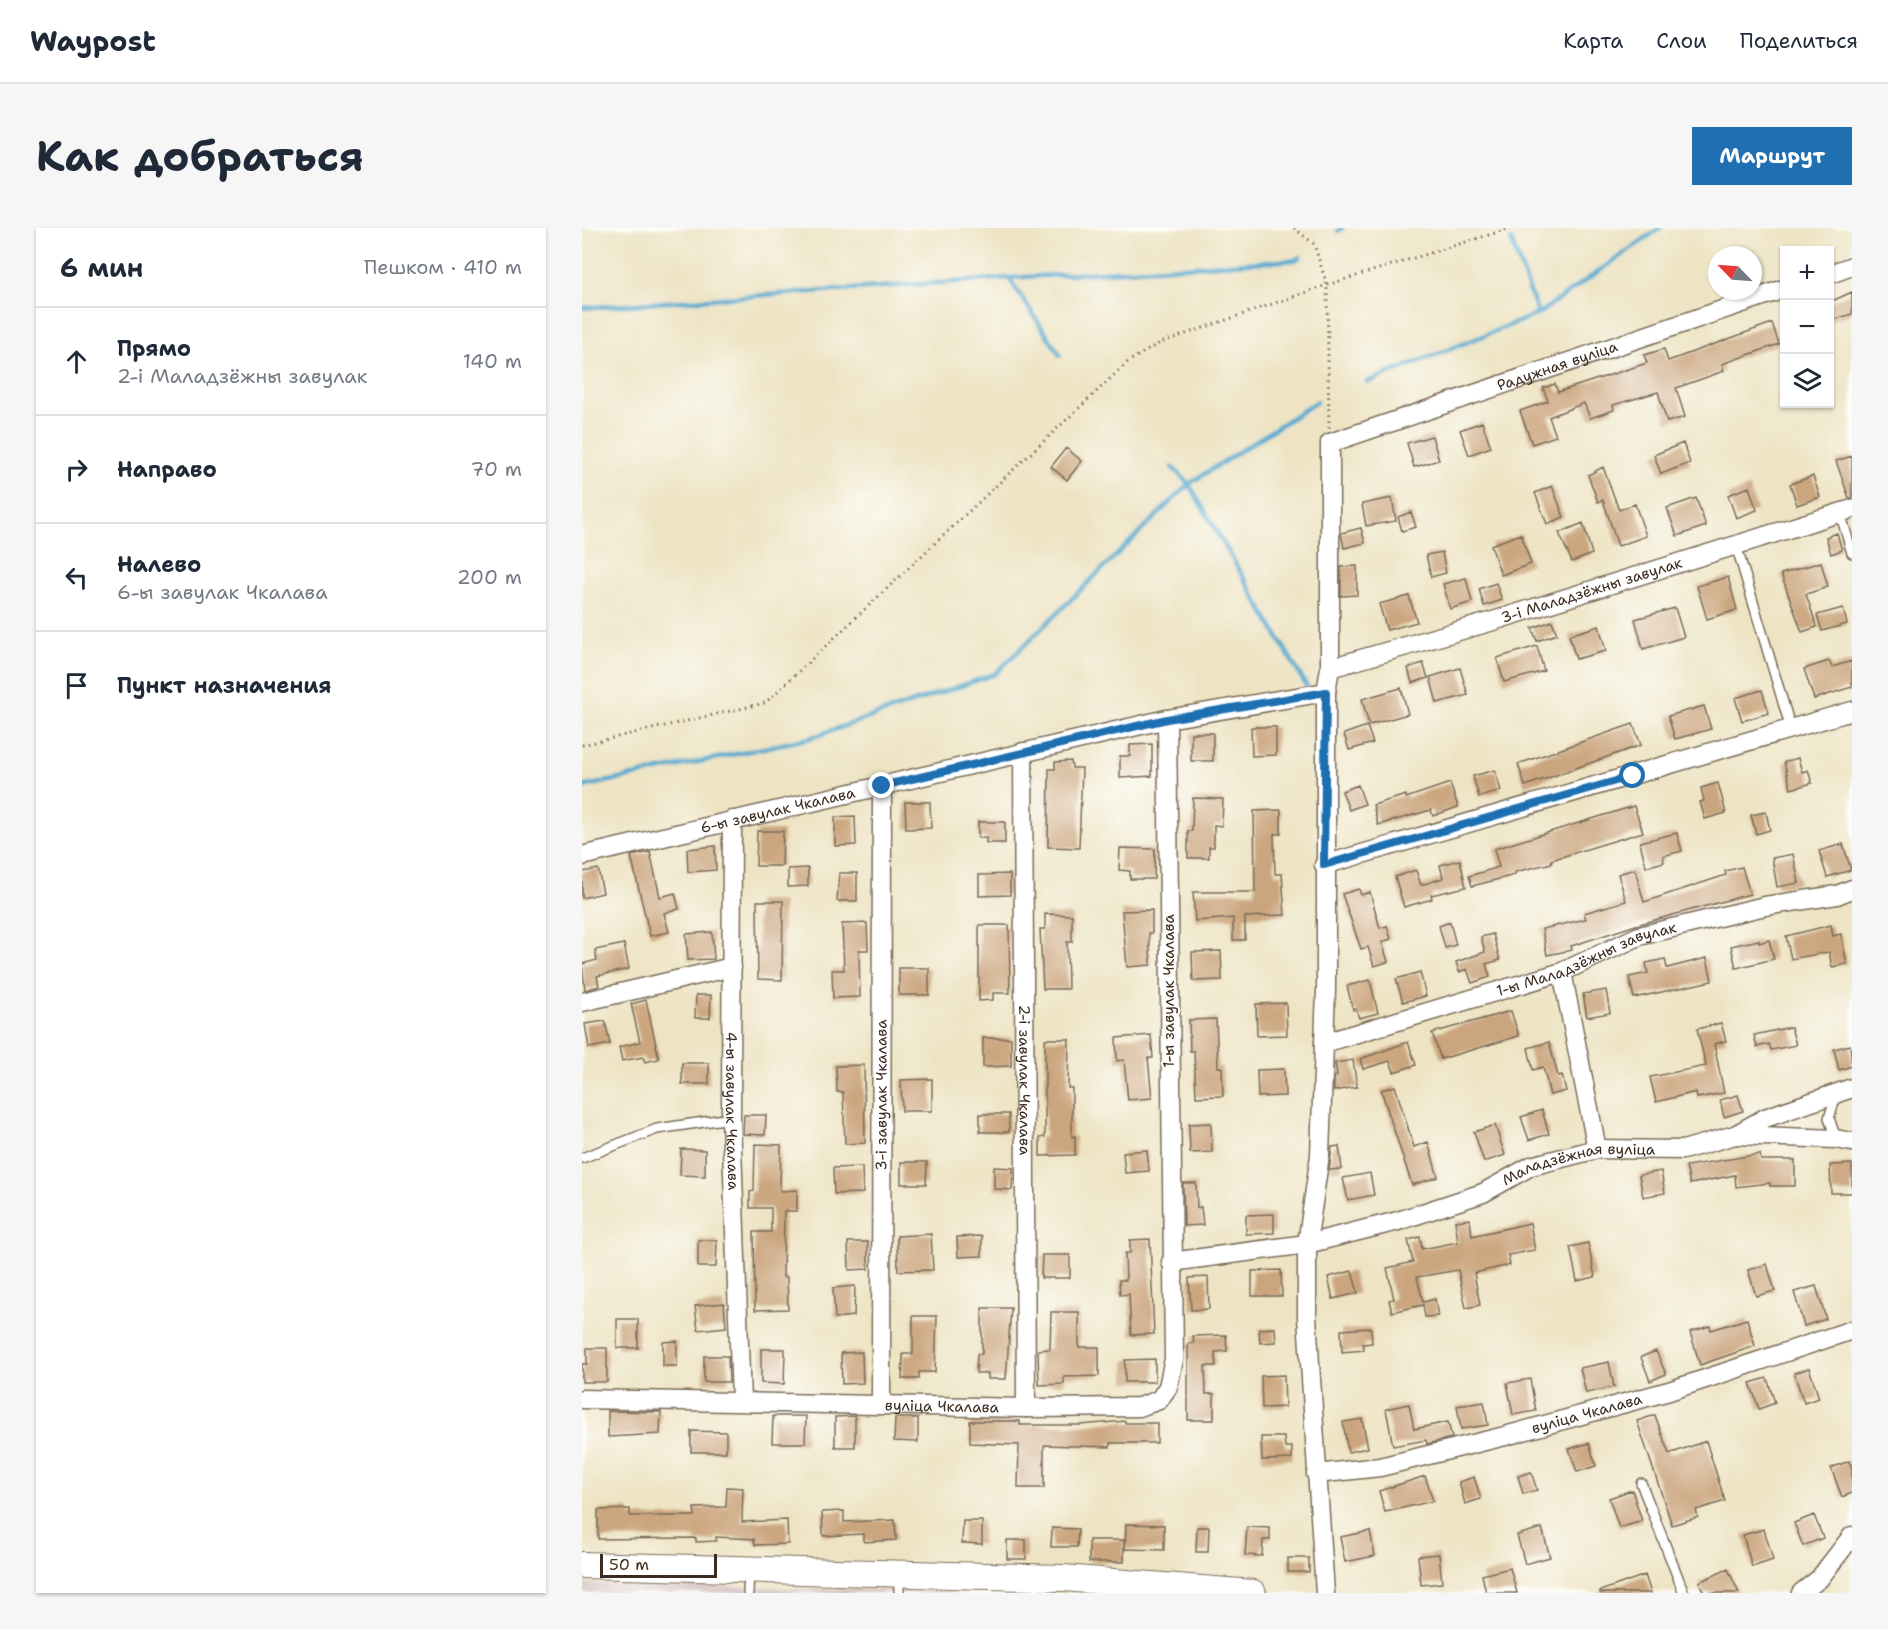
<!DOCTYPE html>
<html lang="ru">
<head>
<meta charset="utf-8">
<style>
	:root { --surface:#fff; --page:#f6f6f7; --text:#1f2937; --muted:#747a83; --line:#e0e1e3; --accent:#1f6fb2 }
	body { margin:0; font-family:"Shantell Sans",sans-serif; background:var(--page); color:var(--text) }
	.controls { position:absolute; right:18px; top:18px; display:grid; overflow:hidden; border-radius:0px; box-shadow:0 2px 4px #0004 }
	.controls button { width:54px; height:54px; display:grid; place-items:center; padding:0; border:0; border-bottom:2px solid var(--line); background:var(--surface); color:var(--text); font:30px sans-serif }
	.compass { position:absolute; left:1126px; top:18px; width:54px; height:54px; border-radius:50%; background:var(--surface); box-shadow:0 2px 4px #0004; rotate:295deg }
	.scale { position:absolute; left:18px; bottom:15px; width:117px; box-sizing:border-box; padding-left:6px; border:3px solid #3b2a1e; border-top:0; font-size:16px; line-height:21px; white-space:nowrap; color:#3b2a1e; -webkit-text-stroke:4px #fdfcf7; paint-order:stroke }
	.stop { position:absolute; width:18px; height:18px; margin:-14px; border:4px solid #1f6fb2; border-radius:50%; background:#fff }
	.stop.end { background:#1f6fb2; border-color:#fff; box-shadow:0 2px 6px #0008 }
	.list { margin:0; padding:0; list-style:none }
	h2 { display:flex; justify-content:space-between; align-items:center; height:78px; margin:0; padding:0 24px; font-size:26px }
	h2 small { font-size:20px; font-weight:400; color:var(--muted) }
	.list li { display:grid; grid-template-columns:39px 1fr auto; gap:18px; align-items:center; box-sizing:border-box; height:108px; padding:0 24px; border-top:2px solid var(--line) }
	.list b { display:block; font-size:22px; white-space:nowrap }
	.list p { margin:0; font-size:20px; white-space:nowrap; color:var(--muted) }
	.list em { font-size:20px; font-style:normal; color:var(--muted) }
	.icon { flex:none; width:33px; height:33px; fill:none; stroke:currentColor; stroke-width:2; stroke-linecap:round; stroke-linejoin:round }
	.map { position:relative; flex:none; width:1270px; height:1365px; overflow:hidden; border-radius:0px }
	header { display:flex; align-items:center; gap:36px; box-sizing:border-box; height:84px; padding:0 30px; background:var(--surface); border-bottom:2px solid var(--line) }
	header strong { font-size:28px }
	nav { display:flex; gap:33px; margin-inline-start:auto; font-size:21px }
	.intro { display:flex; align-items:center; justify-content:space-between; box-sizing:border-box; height:144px; padding:0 36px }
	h1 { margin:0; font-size:42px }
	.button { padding:15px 27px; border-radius:0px; background:var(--accent); color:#fff; font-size:21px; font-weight:700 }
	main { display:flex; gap:36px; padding:0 36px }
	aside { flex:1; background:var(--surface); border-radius:0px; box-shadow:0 2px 4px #0004 }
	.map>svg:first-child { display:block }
	.industrial { fill:#d2bfbf }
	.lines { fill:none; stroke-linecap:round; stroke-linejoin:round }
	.stream { stroke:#53a8cf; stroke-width:4.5 }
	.building { fill:#cba57e }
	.lane-casing { stroke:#7a6b58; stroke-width:12 }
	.street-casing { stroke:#7a6b58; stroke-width:21 }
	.secondary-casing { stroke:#7a6b58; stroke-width:28 }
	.path { stroke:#7a6b58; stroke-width:3; stroke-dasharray:1.5 4.5; stroke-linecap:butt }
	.lane { stroke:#fff; stroke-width:9 }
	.street { stroke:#fff; stroke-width:18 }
	.secondary { stroke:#fff; stroke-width:26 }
	.route { stroke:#1f6fb2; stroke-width:8 }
	.labels { text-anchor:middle; stroke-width:4.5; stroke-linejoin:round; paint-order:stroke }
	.street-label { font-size:15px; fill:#3b2a1e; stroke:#fdfcf7 }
</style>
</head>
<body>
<header>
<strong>Waypost</strong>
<nav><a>Карта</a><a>Слои</a><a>Поделиться</a></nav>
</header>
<div class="intro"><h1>Как добраться</h1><a class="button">Маршрут</a></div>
<main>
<aside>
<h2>6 мин<small>Пешком · 410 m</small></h2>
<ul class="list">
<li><svg class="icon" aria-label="ahead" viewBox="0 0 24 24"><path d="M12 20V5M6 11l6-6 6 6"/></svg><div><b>Прямо</b><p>2-і Маладзёжны завулак</p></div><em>140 m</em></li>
<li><svg class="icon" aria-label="right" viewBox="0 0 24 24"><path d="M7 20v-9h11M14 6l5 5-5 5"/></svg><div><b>Направо</b></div><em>70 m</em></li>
<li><svg class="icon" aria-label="left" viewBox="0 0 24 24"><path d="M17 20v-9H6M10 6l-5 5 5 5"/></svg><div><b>Налево</b><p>6-ы завулак Чкалава</p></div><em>200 m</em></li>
<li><svg class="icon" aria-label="arrive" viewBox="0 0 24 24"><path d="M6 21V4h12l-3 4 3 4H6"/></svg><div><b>Пункт назначения</b></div></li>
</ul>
</aside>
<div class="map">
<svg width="1270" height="1365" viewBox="0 0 1270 1365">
	<rect width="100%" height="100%" fill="#fdfcf7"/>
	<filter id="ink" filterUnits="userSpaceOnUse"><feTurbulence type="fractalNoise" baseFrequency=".0167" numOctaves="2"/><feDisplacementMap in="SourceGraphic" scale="12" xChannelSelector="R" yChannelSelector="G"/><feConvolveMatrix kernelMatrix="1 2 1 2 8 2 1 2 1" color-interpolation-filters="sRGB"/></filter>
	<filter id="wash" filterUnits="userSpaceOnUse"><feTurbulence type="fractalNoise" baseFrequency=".008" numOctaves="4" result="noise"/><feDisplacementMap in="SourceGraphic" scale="24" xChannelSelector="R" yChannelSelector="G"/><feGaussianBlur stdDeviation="1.35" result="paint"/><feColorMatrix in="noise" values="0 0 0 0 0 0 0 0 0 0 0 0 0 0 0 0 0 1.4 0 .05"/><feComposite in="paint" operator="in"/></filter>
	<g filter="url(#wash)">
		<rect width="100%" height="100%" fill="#eee4c4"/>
		<path class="industrial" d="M0,1355l371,9v1h-371z"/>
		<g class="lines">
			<path class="stream" d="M756,3l4,-3
				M0,80l427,-30
				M956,86l122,-86
				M478,127l-51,-77 286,-18 5,-3
				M785,154l171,-68 -27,-74
				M590,239l17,17 127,-82
				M0,559l228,-49 185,-64 194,-190 118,203"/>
		</g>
		<g id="blocks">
			<path class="building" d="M1270,64v22l-22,7v-19z
				M1190,95l7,21 -57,20 2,7 -48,17 9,29 -18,5 -9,-30 -45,13 1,5 -24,8 -6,-15 -35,14 7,19 -24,8 -12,-33 28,-10 -5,-13 12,-4 3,8 89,-29 -3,-8 20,-6 4,12z
				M900,194l9,25 -22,8 -9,-25z
				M850,208l7,24 -25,7 -7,-24z
				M1101,215l7,20 -29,11 -7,-19z
				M484,220l16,13 -15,19 -16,-13z
				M1270,228v42h-3l-13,-37z
				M1021,239l16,43 16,-6 11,32 -28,10 -15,-46 -5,2 -10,-27z
				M1231,248l7,21 -23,8 -7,-21z
				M970,258l12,31 -17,7 -12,-31z
				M1167,259l8,23 -21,8 -8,-23z
				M810,270l4,23 -30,5 -4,-22z
				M1114,270l10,28 -29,10 -10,-28z
				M829,284l5,15 -14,4 -4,-14z
				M1001,295l9,31 -20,8 -13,-29z
				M779,300l4,15 -21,5 -3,-15z
				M1255,305l5,17 -11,4 -5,-17z
				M939,306l10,30 -30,11 -10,-30z
				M860,324l4,21 -15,4 -5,-22z
				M1239,334l7,25 -22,7 11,33 -15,5 -21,-58z
				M775,338v29l-16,1v-29z
				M1146,349l9,33 -30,9 -10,-33z
				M884,350l6,24 -22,7 -7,-25z
				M914,355l6,17 -18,6 -5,-17z
				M827,368l8,26 -30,8 -8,-26z
				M1093,380l9,29 -41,12 -8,-30z
				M1261,380l4,16 -25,7 -5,-16z
				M970,393l5,13 -20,7 -5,-13z
				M1017,398l7,25 -30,8 -7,-24z
				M955,418l7,25 -40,11 -7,-24z
				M1247,433l3,6 20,-6v26l-38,12 -10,-30z
				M841,435l5,15 -16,5 -4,-15z
				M878,440l8,27 -31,8 -7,-26z
				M819,460l7,26 -39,11 -7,-26z
				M1180,462l7,23 -27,8 -7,-23z
				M1122,478l7,23 -36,10 -7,-23z
				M1051,496l8,21 -116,41 -7,-22z
				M785,498l6,17 -24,7 -5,-16z
				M669,499h25v28l-24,1z
				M609,505h22v28h-22z
				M570,516v32l-32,2v-22h10v-11z
				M1216,530l4,14 6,-2 4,13 -21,6 -7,-27z
				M489,533l1,7h10l-3,80 -31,-1 1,-78h6v-7z
				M913,542l6,21 -22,6 -6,-21z
				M868,555l8,24 -25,9 -2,-6 -53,15 -5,-20 33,-10v3z
				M1136,555l8,30 -21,6 -5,-17 4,-1 -3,-13z
				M776,557l7,19 -16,6 -7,-19z
				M611,570l30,1 -1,27 -8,-1v22h-5v11h-21v-27h4z
				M323,574h25l1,26 -25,1z
				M1052,578l9,26 -92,28 1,3 -37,9v3l-43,11 -3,-10 30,-9 -5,-18z
				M699,582v24h-7l1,40h7l3,41 -40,2v23h-12v-22l-38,3 -2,-29h62l-1,-81z
				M1184,584l4,18 -14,4 -5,-19z
				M273,588l1,29 -21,1v-29z
				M396,594h27v21h-19v-5h-8z
				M175,603h26l-1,35h-26z
				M1095,605l5,18 -19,5 1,6 -18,5 -6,-25z
				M1261,616l8,26 -24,7 -8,-26z
				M133,618l1,24 -28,2 -1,-23z
				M538,620l35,1 -1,30h-24v-8l-11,-1z
				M68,624l10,45 15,-4 4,16 -15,4 5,19 -19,4 -19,-80z
				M1211,626l6,29 -22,4 -5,-29z
				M878,632l6,27 -35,8 1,4 -28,8 -9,-30 21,-7 5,15 22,-7 -3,-13z
				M1160,639l8,27 -114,31 -65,21 1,4 -25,5 -5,-26 44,-10 -2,-6 42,-12 -8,-27 17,-5 9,33 82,-27 -1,-4z
				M226,640v18l-20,1v-18z
				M16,641l5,24 -21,5v-26z
				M257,645h18v28h-20z
				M428,646v21l-31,1v-21z
				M777,661l2,6 9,-3 10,36 7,-2 4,13 -9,3 6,20 -14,4 -6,-19 -7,2 -19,-55z
				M175,673h26l-1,79 -24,-1z
				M570,682v23h-3l2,32 -24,2 -5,-56z
				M463,686l27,1v27h-5l1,47h-25l-3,-60h5z
				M868,694l6,23 -11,3 -6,-22z
				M285,695l1,27h-9l1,47 -27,1 -1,-28h12l-2,-46z
				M397,697h30l1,68h-17v7l-14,1z
				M1249,697l2,11 8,-2 6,30 -15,3 -3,-15 -38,7 -5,-23z
				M130,704l2,27 -26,1 -2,-26z
				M911,706l7,26 -14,4 4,13 -18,6 -5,-14 -8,3 -3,-10 29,-10 -4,-15z
				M1177,712v3l10,-3 5,19 -38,9 -5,-22z
				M42,716l5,25 -32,7 2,10 -14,4 -3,-26 15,-4 -2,-10z
				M639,723l1,29 -29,1 -1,-29z
				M1125,730l5,23 -78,17 -5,-21 19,-4 -2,-10 19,-4 2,9z
				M317,740h30v27h-30z
				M838,744l6,24 -23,6 -7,-23z
				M788,752l8,33 -19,5 -3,-9 -3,1 -6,-24z
				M1024,762l4,23 -23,4 -4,-23z
				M114,767h15l-1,23h-15z
				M64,772l13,59 -14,3 -2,-5 -21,4 -3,-14 21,-5 -9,-38z
				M704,775l1,32 -30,1 -1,-32z
				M929,783l8,25 -78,23 -9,-26z
				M634,791l2,48h4l1,29 -27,1 -2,-46h-4l-1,-31z
				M23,793l5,23 -21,4 -4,-24z
				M1139,795l5,18 -12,3 10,49 -27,5 -1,-6 -40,10 -6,-25 56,-11 -9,-37z
				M1209,799l5,18 -25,5 -2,-6 -12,3 -3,-12z
				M569,807l2,23h-5l4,40 -24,2 -4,-40 -7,1 -1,-23z
				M401,810h28v28l-28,1z
				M463,811h24l-1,49h4v49l3,-1v19l-35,1v-18l5,-1z
				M826,814l8,23 -22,7 -4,-11 -27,8 -3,-10z
				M967,814l9,34 4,-1 4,16 -16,4 -7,-28 -10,3 -5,-22z
				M1268,817l2,21 -13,4 -5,-21z
				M771,832l4,27 -23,4v-14l3,-1 -2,-13z
				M100,835h27v21h-27z
				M282,837l1,78 -20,1 -2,-52h-6l-1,-26z
				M702,841l1,27 -27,1 -1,-27z
				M350,851v32h-30l-1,-31z
				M813,858l19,61 14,-5 10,35 -26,8 -31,-95z
				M1156,867l5,16 -19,6 -4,-17z
				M960,882l7,24 -20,6 -8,-23z
				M398,886h29v18h-29z
				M162,887h22l-1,20 -22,-1z
				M629,895l1,29 -22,1 -1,-29z
				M913,897l10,30 -21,7 -10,-30z
				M173,916l26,1 -1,46 17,-1v21h-13l-1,66h4l1,32 -33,1 -1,-78h17v-24h-21v-16l4,-1z
				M757,918l3,23 -13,1 3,-23z
				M99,921l24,1v26l-25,-1z
				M565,922l2,21 -24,2 -2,-21z
				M1178,926l1,6h34v26h-25v-3l-34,4 -1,-12 -45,9 -4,-18z
				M319,934h26l-1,22h-25z
				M1270,936v29h-21l-1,-28z
				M280,939l1,26 -29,1 -1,-26z
				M412,939l19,1 -1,22 -18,-1z
				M1079,943l4,22 -22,4 -4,-22z
				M788,945l4,22 -26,5 -5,-22z
				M601,955h13l1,25 4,-1 2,18 -19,1z
				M692,986v19l-28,1v-19z
				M888,991l2,17 58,-13 5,27 -27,5 2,10 -36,8 6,32 -14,3 -8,-38 -41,7 6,25 12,-3 3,17 -13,1 -2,-12 -31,7 -3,-12 5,-1 -7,-31 26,-6 -5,-22 12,-3 2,12 36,-7 -3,-21z
				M349,1006l2,36 -35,1 -1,-35z
				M400,1008v20l-24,1 -1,-20z
				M568,1011l4,95 -23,1 -2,-41 -9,1 -1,-15h7l-1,-27h5v-13z
				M116,1012h19l-1,27h-18z
				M266,1014h20v27l-19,1z
				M1006,1015l7,34 -18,4 -7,-34z
				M460,1027h28v23h-29z
				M1185,1036l8,27 -19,5 -8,-26z
				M699,1042l1,26h-30v-25z
				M770,1043l6,22 -25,6 -5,-22z
				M626,1049l1,32 -18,1 -2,-32z
				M273,1058l-1,30 -19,2 -2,-30z
				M1234,1058l10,33 -22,7 -10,-34z
				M142,1075l2,24 -28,3 -3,-24z
				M400,1080h29l-5,71h-18v-6h-12l1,-19h5z
				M469,1084h28v35h20v29l-35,1v7l-25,1 -1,-35 12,-1z
				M331,1088h24l-2,56h-16v7h-17l1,-25h10z
				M35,1091h21v29h-21z
				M1165,1091l8,27 -55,19 -10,-33 20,-6 1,4z
				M693,1100l1,14 -16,1 -1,-14z
				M789,1100l1,15 -9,1 1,6 -22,2 -1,-22z
				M644,1107l1,16 -12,1 1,14h-11l1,28h8v26h-26v-76l6,-1 -1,-7z
				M95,1113v25h-14v-24z
				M5,1120h20v34h-25v-18h5z
				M179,1121h24l-1,35 -23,-1z
				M1074,1123l10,23 -16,7 -9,-24z
				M280,1124l1,31 -21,1 -1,-31z
				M122,1128h24l1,26h-25z
				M573,1131v23h-30v-22z
				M1027,1134l5,25 -28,6 -6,-25z
				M1227,1140l10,30 -15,5 -10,-30z
				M702,1147l1,32 -23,1 -1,-32z
				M1185,1150l8,25 -16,6 -9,-26z
				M948,1151l6,32 -23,4 -6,-32z
				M902,1174l4,23 -27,4 -4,-23z
				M827,1176l5,25 34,-7 4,16 -25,6 -1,-4 -33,6 -7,-37z
				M26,1183l53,1 -1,22 -52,3z
				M1073,1187l14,39 37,-13 19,60 -29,9 2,7 -26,8 -35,-104z
				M191,1188h33l-1,27h-33z
				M273,1188v31h-20v-30z
				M313,1190h23v24l-24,-1z
				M780,1191l6,29 -20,4 -5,-30z
				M388,1193h50v4h60l45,-4v2h32v20h-47v4l-66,-2v43h-26l1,-43 -49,-2z
				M109,1203l35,1v20h-35z
				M679,1209h23l1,10h7v12l-30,1z
				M1007,1215l7,23 -19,6 -8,-23z
				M1267,1233l3,7v25l-10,4 -11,-29z
				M949,1244l6,18 -14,4 -5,-18z
				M843,1248l8,25 -48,11 -6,-21z
				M892,1249l7,22 -16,5 -6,-22z
				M145,1259l16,1 -1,34 45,-2 1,24 -33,1 -1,-6 -38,-2v4l-20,1v-4l-98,1v-29l32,-1v7h65l-1,-8 32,-1z
				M1050,1262l10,31 -23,7 -10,-30z
				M262,1283v11l51,-2 1,20 -32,2v-8l-41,2 -1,-24z
				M1232,1287l9,23 -20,8 -9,-23z
				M381,1293h19v23l-20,-1z
				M544,1296l38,1v25l-39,-1z
				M615,1299h12l-1,25h-12z
				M665,1299l23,1v12h-7l-1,16 -17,-1z
				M470,1300l26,1 -1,18h-26z
				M960,1300l8,29 -25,7 -8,-29z
				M1182,1301l9,31 -21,7 -9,-32z
				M788,1303l5,25 -30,6 -5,-25z
				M425,1312h19v19h-19z
				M507,1312h35v22h-35z
				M857,1326l3,29 -21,2 -3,-29z
				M706,1330h21v14h-21z
				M928,1340l7,25h-31l-4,-18z
				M1146,1341l11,24h-35l-5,-11z
				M1063,1347l6,18h-51v-2z"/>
		</g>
	</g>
	<g filter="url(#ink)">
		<use href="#blocks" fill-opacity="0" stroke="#7a6b58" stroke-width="1.5"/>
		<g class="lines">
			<g class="lane-casing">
				<path id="lane" d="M1258,284l12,41
					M1154,317l55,184
					M1254,911l-7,-21 8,-25
					M0,930l75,-29 74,-11
					M1059,1255l43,110
					M166,1365l1,-22
					M317,1365v-17"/>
			</g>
			<g class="street-casing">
				<g id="street">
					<path d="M1248,46l22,-8"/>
					<path id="s1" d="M748,440l163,-47 359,-112"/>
					<path id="s2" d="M441,524l3,656"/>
					<path id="s3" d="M150,592l-1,298 10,283"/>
					<path id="s4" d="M0,628l585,-137 159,-27"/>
					<path d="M742,637l528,-154"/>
					<path d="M980,744l35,177"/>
					<path d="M0,774l150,-35"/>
					<path id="s5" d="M742,815l238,-71 77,-36 126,-30 72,-11 15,-6"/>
					<path d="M1153,907l101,4 16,3"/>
					<path id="s6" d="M589,1034l136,-18 91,-23 85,-28 48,-27 66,-17 86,1 52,-15 30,-17 87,-30"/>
					<path id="s7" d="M0,1171l444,9 113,-1 20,-7 9,-13 6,-28 -7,-640"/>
					<path id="s8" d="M299,1176l1,-618"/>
					<path id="s9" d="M734,1246l64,-7 125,-31 164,-45 183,-61"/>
					<path id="s10" d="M743,1365l-18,-276v-73l13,-89 6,-166v-297l4,-24v-225l454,-154"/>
					<path d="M1219,1365l18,-14 33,-43"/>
				</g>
			</g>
			<g class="secondary-casing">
				<path id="secondary" d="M0,1337l481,13 190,15"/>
			</g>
			<path class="path" d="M712,0l20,16 13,41 2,143
				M0,517l183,-42 364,-342 31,-18 167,-58 184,-57"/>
			<use href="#lane" class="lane"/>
			<use href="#street" class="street"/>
			<use href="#secondary" class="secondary"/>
		</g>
	</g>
	<g class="lines" filter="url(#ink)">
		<path class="route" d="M300,558l285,-67 159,-27 -2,173 309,-89"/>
	</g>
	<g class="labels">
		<g class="street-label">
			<text dy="5" stroke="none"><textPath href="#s10" startOffset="1392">Радужная вуліца</textPath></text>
			<text dy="5" stroke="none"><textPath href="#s1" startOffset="273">3-і Маладзёжны завулак</textPath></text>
			<text dy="5" stroke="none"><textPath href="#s4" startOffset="201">6-ы завулак Чкалава</textPath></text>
			<text dy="5" stroke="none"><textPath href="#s5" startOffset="276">1-ы Маладзёжны завулак</textPath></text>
			<text transform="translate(587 763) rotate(-90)" y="5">1-ы завулак Чкалава</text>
			<text dy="5" stroke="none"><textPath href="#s2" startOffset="328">2-і завулак Чкалава</textPath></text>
			<text dy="5" stroke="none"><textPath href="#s8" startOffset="309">3-і завулак Чкалава</textPath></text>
			<text dy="5" stroke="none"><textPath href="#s3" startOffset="291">4-ы завулак Чкалава</textPath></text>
			<text dy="5" stroke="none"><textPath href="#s6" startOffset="423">Маладзёжная вуліца</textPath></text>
			<text dy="5" stroke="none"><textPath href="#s7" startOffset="360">вуліца Чкалава</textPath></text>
			<text dy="5" stroke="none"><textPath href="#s9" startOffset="278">вуліца Чкалава</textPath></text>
		</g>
	</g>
</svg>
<div class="controls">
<button>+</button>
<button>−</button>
<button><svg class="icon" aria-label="layers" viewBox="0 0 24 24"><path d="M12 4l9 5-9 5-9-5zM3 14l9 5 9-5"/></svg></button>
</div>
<svg class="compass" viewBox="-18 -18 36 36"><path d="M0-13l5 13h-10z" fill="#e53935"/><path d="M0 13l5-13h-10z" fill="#747a83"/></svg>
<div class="scale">50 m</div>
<div class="stop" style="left:1051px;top:548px"></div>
<div class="stop end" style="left:300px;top:558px"></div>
</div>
</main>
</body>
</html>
